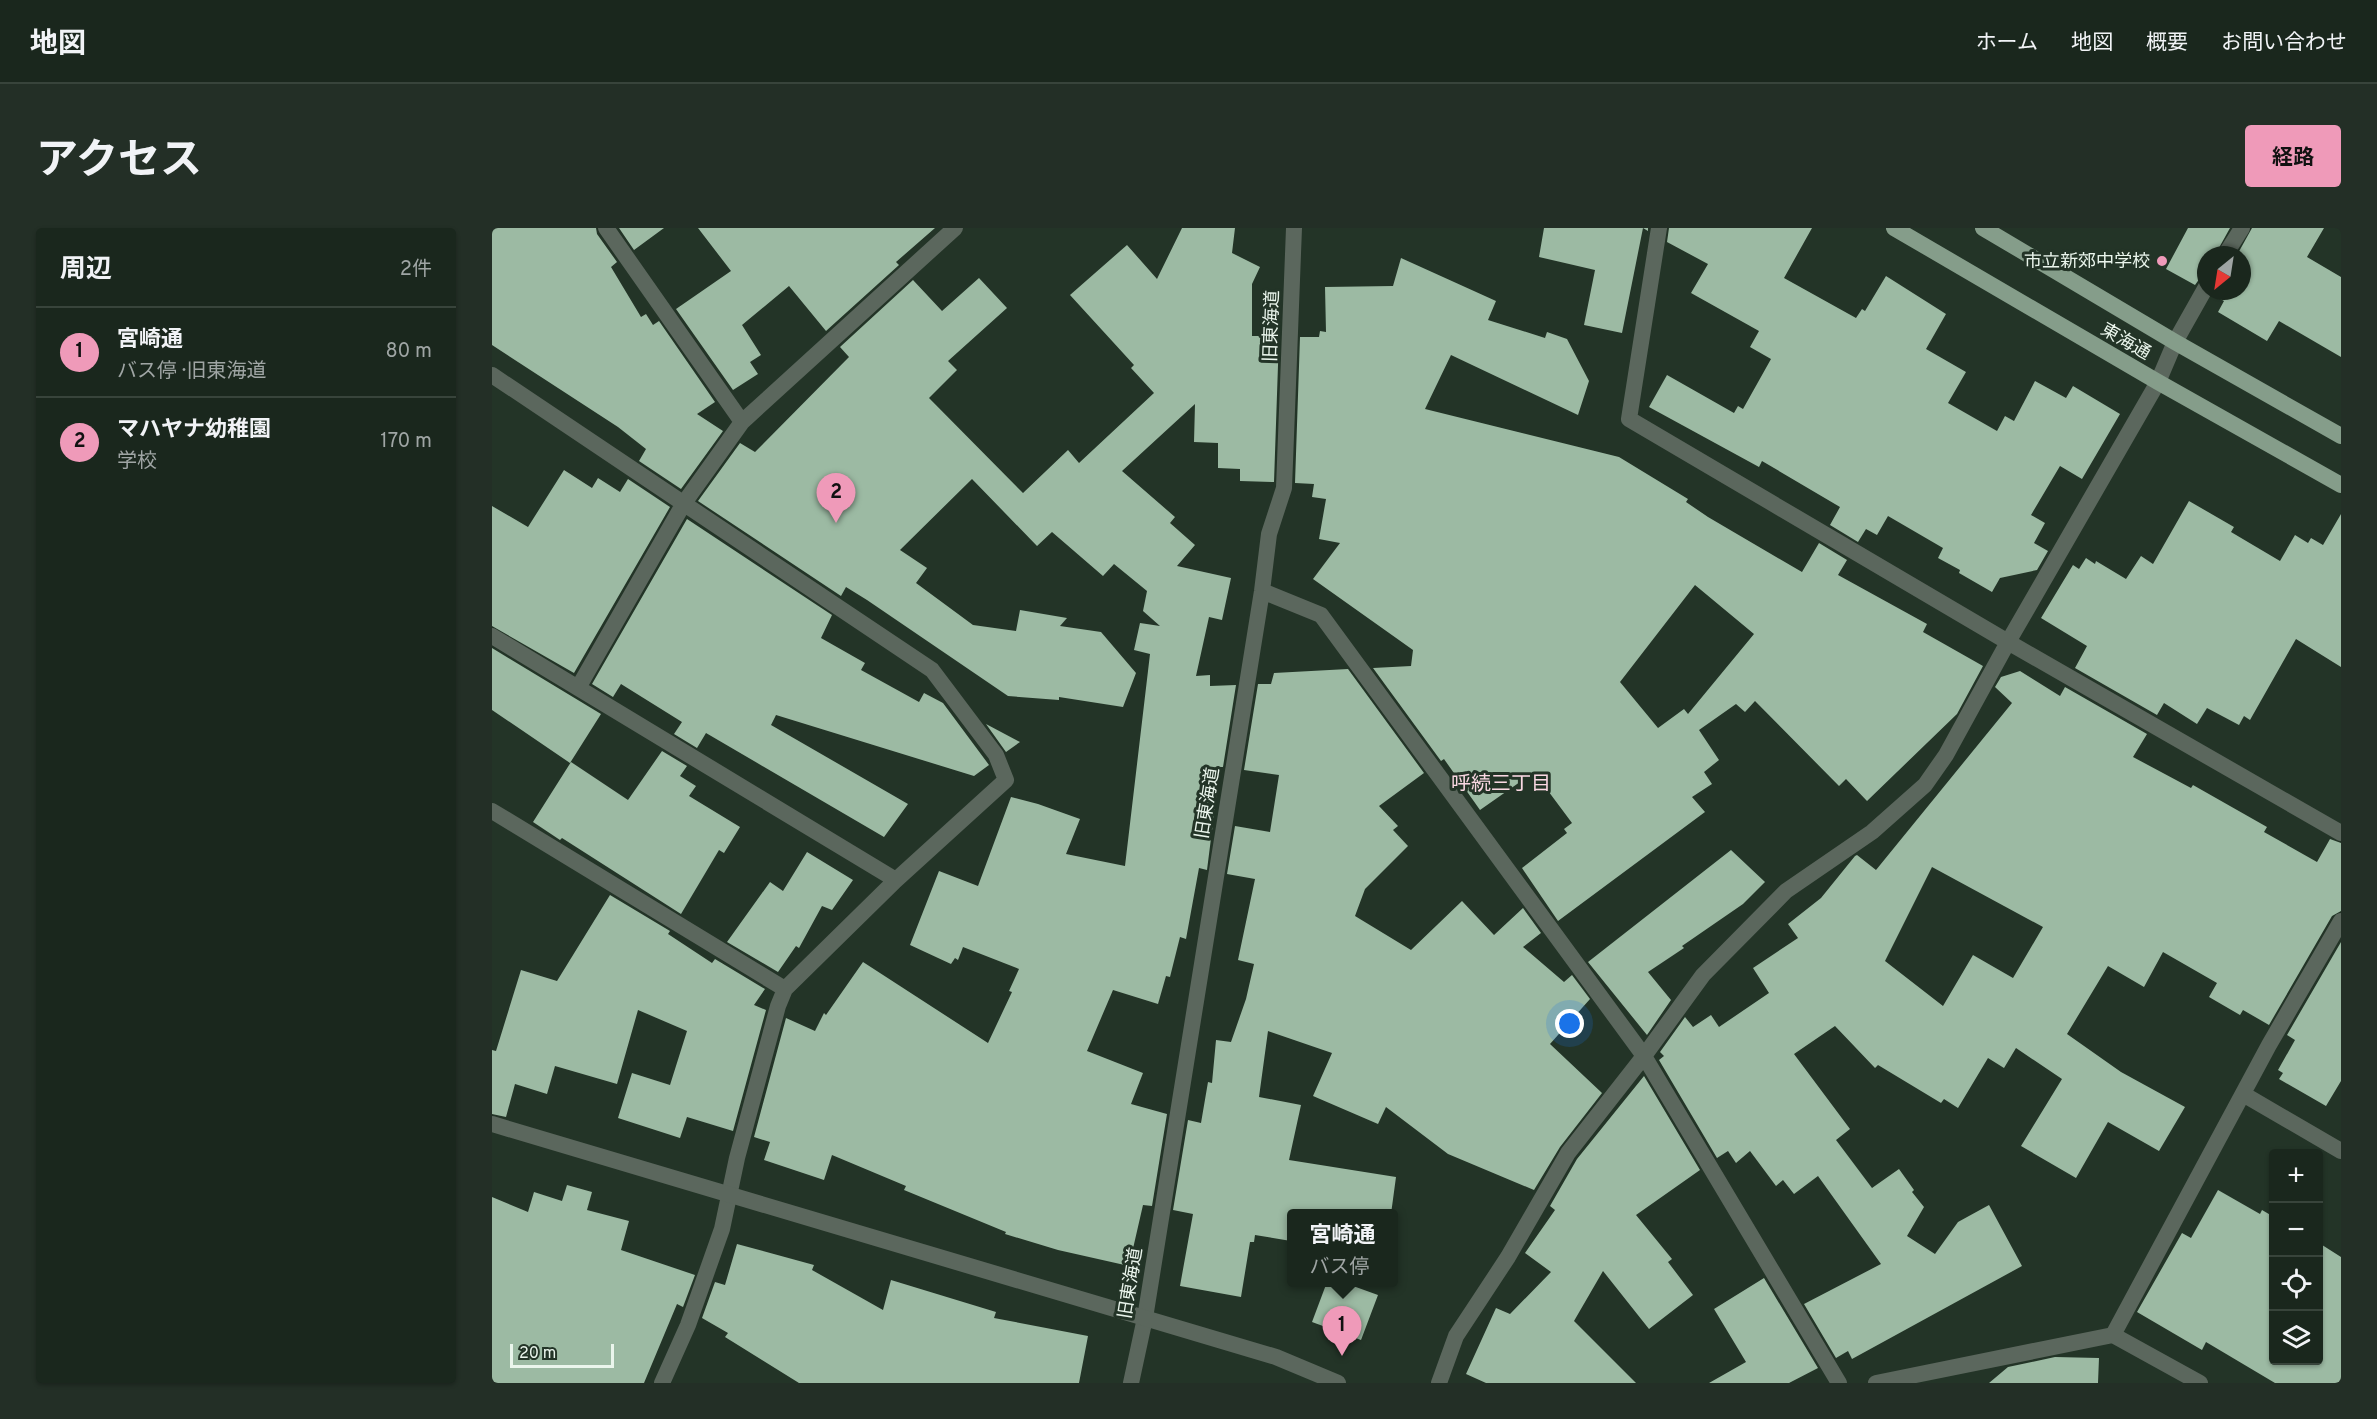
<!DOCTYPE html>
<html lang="ja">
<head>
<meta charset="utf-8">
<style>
	:root { --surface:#1a271d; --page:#232f26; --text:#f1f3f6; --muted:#9fa5a4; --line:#38443b; --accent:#ef9ab9 }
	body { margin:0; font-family:Overpass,"Noto Sans JP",sans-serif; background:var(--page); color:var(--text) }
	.controls { position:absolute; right:18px; bottom:18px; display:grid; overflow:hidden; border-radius:6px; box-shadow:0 2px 4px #0004 }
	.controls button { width:54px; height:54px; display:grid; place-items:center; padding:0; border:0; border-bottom:2px solid var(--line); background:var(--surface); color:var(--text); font:30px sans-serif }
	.compass { position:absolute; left:1705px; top:18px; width:54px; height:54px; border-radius:50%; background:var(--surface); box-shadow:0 2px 4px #0004; rotate:210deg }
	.scale { position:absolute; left:18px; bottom:15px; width:104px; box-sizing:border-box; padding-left:6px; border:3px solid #eaf5ec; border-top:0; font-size:16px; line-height:21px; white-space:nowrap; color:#eaf5ec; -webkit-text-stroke:4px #233427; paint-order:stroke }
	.you { position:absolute; left:1078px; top:796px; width:21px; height:21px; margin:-15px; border:4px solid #fff; border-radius:50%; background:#1a73e8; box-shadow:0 0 0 9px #1a73e833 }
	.badge { display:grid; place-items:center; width:39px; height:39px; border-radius:50%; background:var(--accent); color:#111; font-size:20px; font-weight:700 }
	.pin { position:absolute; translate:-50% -50px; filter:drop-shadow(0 2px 3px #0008) }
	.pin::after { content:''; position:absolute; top:32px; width:21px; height:18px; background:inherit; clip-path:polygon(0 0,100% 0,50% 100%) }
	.popup { position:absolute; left:795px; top:981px; width:111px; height:78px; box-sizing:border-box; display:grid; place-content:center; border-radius:6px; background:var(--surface); filter:drop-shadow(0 2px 4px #0005); font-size:20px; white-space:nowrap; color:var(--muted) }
	.popup b { font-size:22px; color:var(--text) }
	.popup::after { content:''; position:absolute; left:50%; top:100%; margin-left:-12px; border:12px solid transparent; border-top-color:var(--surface) }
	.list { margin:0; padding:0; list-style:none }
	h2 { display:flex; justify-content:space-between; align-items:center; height:78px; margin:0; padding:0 24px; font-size:26px }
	h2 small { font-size:20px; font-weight:400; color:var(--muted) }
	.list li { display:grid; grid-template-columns:39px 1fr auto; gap:18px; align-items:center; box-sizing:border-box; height:90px; padding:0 24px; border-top:2px solid var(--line) }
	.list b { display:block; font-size:22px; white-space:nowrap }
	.list p { margin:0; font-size:20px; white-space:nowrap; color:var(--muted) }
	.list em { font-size:20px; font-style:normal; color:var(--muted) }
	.icon { flex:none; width:33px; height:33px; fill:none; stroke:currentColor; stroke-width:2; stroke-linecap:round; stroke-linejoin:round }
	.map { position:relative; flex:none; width:1849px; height:1155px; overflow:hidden; border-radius:6px }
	header { display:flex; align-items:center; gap:36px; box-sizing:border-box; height:84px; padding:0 30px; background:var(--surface); border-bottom:2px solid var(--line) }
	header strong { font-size:28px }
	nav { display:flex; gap:33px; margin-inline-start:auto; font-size:21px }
	.intro { display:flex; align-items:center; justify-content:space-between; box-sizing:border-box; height:144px; padding:0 36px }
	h1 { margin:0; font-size:42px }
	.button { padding:15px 27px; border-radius:6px; background:var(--accent); color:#111; font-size:21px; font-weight:700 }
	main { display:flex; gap:36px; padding:0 36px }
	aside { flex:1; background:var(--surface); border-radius:6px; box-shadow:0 2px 4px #0004 }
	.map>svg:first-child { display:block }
	.building { fill:#9cbaa3; fill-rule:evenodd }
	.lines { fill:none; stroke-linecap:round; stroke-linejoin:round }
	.minor { stroke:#5b675d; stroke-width:16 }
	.tertiary { stroke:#5b675d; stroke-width:16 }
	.primary { stroke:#859d8a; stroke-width:16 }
	.poi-dot { fill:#ef9ab9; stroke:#233427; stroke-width:2 }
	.labels { text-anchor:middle; stroke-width:6; stroke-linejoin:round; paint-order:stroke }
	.poi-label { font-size:18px; fill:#eaf5ec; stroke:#233427; text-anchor:end }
	.street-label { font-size:18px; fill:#eaf5ec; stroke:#233427 }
	.neighbourhood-label { font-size:20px; fill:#fad8e3; stroke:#233427 }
</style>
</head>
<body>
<header>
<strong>地図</strong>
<nav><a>ホーム</a><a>地図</a><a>概要</a><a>お問い合わせ</a></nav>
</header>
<div class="intro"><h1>アクセス</h1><a class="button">経路</a></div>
<main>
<aside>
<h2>周辺<small>2件</small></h2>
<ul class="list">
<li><span class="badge">1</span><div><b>宮崎通</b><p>バス停 · 旧東海道</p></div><em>80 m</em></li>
<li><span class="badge">2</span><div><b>マハヤナ幼稚園</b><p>学校</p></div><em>170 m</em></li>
</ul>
</aside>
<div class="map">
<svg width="1849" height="1155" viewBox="0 0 1849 1155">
	<rect width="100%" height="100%" fill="#233427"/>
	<path class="building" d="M0,0h104l1,6 20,28 -6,5 30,50 5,-3 7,11 6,-4 56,81 -18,12 26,17 -42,58 -42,-28 7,-12 -28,-22 -126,-82z
		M127,0h45l-30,22z
		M206,0h237l-39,34 3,3 -73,66 -37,-45 -47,39 19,30 -11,7 8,12 -25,16 -57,-81 55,-38z
		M690,0h53l-3,25 28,14 -8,17v52h27l-5,146 -34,-1v-12l-22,-1v-25l-24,-1 1,-38 -73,67 53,46 -5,6 25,22 -18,21 54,12 -9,42 -13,-3 -13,59 14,-1v11l26,-1 -13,82h-3l-13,103 -8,-2 -13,71 -6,-2 -10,40 -4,-1 -8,28 -45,-14 -26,61 56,22 -12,31 36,10 -15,92 -9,-1 -14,61 -71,-16 -53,-16 1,-2 -102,-42 2,-4 -74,-31 -8,25 -60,-20 6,-18 -16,-5 32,-119 29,13 9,-18 2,2 37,-53 125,81 24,-51 -3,-1 10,-22 -56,-22 -5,13 -3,-2 -4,6 -41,-19 29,-74 39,15 33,-89 27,7 42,15 -14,35 59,12 25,-212 -16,-4 6,-27 20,3 -17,-15 4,-20 -33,-27 -11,12 -51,-44 -15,14 -65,-67 -72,71 27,18 -11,15 57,42 43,6 4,-21 47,8 -7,8 41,6 35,41 -13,34 -64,-10v3l-51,-4 -141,-96 -21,-13 -5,9 -143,-95 42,-58 15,9 94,-95 -9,-10 73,-67 29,31 37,-33 28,30 -59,53 9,9 -28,28 94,95 45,-43 11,13 75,-70 -23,-25 3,-3 -64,-70 57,-50 30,34z
		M1052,0h104v3l-5,-3 -21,105 -38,-8 11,-55 -56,-13z
		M1177,0h143l-28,50 72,40 6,-9 3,2 21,-35 60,38 -20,35 40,23 -18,31 49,28 8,-15 9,5 21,-40 31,17 7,-12 47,28 -38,65 -22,-13 -29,49 14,8 -11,20 14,8 -11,19 -37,8 -8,14 -33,-19 1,-3 -22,-12 5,-10 -55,-32 -11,19 -11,-6 -8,13 -28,-17 10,-18 -78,-46 -3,6 -110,-60 18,-32 67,38 4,-7 5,3 28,-50 -21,-12 9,-16 -68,-38 17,-29 -41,-22z
		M1696,0h42l-15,27h-9v22l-6,1 -5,7 -29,-16z
		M1760,0h72l-17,29 34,20v80l-62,-36 -12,20 -49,-29 6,-11 -11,-6 3,-4h26v-36h-5z
		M909,30l95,43 -8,19 57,18 2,-6 20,7 22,42 -11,34 -127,-60 -26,54 194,48 69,42 -2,3 22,15 94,55 17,-29 28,17 -9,15 89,49 -4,8 60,34 -26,48 -90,87 -21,-22 -7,7 -84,-85 -10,11 -9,-8 -37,26 20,30 -15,12 8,12 -20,13 13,15 -147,109 -36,-53 45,-35 -3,-4 8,-6 -38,-51 -54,38 -36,-51 -3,2 -68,-93 38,-2 2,-16 -100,-71 27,-36 -21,-4 7,-40 -14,-2 2,-13 -19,-1 5,-146h19l1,-6 6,1 -1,-45 68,-1zM1203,357l59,49 -66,80 -4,-5 -26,19 -38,-46z
		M72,242l28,18 6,-10 22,14 8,-13 42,28 -96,166 -82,-47v-120l36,21z
		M1697,273l45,26 -3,5 49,29 15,-26 13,8 3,-5 12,7 18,-31v153l-45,-28 -46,81 -6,-4 -5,9 -32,-17 -10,16 -33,-21 -7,12 -82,-47 12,-22 -46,-28 32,-53 6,4 7,-11 9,6 1,-3 30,18 15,-23 12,8z
		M195,291l145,96 -11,23 44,25 -4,7 58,32 5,-9 19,10 46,62 -15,11 -198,-61 -5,10 137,79 -24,33 -178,-104 -9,15 -23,-14 8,-12 -61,-38 -8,13 -21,-13z
		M0,420l109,66 -31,49 -78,-53z
		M856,441l76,104 -45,33 19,20 -5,4 15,16 -43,43 -10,27 56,34 51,-49 32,34 29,-27 18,25 -18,14 41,35 8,-7 18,24 -40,45 52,49 -42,54 -26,43 -86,-36 -62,-47 -8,17 -65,-28 19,-43 -64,-22 -9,66 42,8 -12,55 107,17 -5,37h-100v27l-36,-6 -1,7h-4l-9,55 -61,-11 13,-72 -20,-4 15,-90 13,3 7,-41 4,1 4,-43 15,2 15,-43 8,-35 -16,-4 17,-81 -28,-5 8,-48 35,6 9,-57 -35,-5 14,-86h13l3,-11z
		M1528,443l40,25 5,-9 82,47 -14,23 58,31 2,-3 74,42 -3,5 53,30 13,-23 11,4v68l-9,5 -63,109 -26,-15 -3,5 -31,-18 8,-14 -54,-31 -19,35 -36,-21 -41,68 54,38 64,35 -26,44 -51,-29 -32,56 -55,-32 41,-67 -46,-31 -12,20 -16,-10 -30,50 -14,-9 -3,4 -63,-38 -3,3 -40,-42 -41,28 56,75 -14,11 36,48 27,-19 15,21 -2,2 12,15 -17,29 28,18 23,-32 31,-17 33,61 -170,93 -4,-8 -12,7 -32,-54 77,-40 -63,-88 -24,18 -11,-14 -7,6 -26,-35 -14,12 -8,-12 -11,7 -58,-98 5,-4 -4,-4 25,-35 8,10 18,-12 8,12 50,-34 -16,-25 45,-30 -10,-14 33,-26 34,-42 2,-1 19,15 136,-167 -17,-16 6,-10zM1440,639l111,60 -30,51 -40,-23 -30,51 -58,-45z
		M494,496l34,18 -14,10z
		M170,523l25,15 -7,10 16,10 -7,10 51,31 -16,26 -5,-3 -38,64 -119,-76 -2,2 -27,-18 38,-60 57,38z
		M1239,622l34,32 -22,22 -61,42 2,2 -36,24 23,28 -24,35 -59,-73z
		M315,624l46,28 -21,30 -10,-4 -23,42 -3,-2 -18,26 -51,-30 43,-60 13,9z
		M118,667l60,36 -2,3 44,29 3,-4 50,30 -11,16 12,5 -33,121 -46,-14 -7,21 -62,-20 14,-45 38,12 17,-54 -49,-21 -21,74 -62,-18 -8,28 -32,-10 -9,33 -14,-3v-64l4,1 25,-81 36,11z
		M1849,714v139l-15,25 -47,-27 4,-6 -5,-3 17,-30 -8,-5z
		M1152,848l56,94 -64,45 36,44 -4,3 25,33 -44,34 -46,-58 -29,50 62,62h-150l-20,-9 30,-66 14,6 41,-42 -26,-19 30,-43 -5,-4 27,-47z
		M75,957l25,7 -5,18 42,11 -8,29 74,25 -12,32 -6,-3 -33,79h-152v-186l36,15 6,-20 28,9z
		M1726,962l42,24 2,-4 12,7v143h45v-117l22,14v126h-66l-69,-41 -4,8 -65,-38 45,-79 9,5z
		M245,1016l77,21 -2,5 71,40 8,-30 105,32 -2,6 94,18 -9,47h-280l-74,-46 3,-4 -26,-15 13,-36 10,3z
		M1272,1050l54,90 -29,15h-80l37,-21 -32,-53z
		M835,1054h15l36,13 -17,45 -49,-18z
		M1563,1129l44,1 -1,25h-109l19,-16z"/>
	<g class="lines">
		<path class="minor" d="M114,0l136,194
			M1167,0l-30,191 379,223 333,191
			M1733,27l17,-27
			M0,147l440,295 64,85 10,25 -110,100 -111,109 -7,17 -41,152 -15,71 -34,96 -26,58
			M770,363l59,24 323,441 195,327
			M0,408l404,244
			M86,460l106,-185 58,-81 213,-194
			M0,583l293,178
			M1751,866l98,57
			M1621,1107l87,48
			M639,1155l14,-65 117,-727 7,-57 15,-46 10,-260
			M947,1155l17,-47 52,-79 60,-104 76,-97 59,-81 83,-84 86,-59 53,-47 21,-30 62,-113 150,-260 17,-40 31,-55
			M1384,1155l237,-48 156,-290 72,-124"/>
		<path class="tertiary" d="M0,896l784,233 62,26"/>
		<path class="primary" d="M1402,0l264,154 183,103
			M1491,0l192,114 166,94"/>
	</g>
	<circle class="poi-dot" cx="1670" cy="33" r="6"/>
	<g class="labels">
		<g class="poi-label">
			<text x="1658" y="39">市立新郊中学校</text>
		</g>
		<g class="street-label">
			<text transform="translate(779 98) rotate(-88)" y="6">旧東海道</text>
			<text transform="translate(1634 113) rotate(30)" y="6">東海通</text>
			<text transform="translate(715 575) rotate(-81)" y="6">旧東海道</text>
			<text transform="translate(638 1055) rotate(-81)" y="6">旧東海道</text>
		</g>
		<g class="neighbourhood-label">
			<text x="1009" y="562">呼続三丁目</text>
		</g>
	</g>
</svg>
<div class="controls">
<button>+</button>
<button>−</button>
<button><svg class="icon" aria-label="locate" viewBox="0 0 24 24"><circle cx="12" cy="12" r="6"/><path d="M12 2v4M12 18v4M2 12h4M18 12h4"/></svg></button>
<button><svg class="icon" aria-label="layers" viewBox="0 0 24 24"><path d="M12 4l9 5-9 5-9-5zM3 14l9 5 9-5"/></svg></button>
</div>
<svg class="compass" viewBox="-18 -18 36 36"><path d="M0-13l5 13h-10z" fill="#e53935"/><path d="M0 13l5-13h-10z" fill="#9fa5a4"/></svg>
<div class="scale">20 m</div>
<div class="you"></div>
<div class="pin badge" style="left:850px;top:1128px">1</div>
<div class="popup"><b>宮崎通</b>バス停</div>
<div class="pin badge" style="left:344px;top:295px">2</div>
</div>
</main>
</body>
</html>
